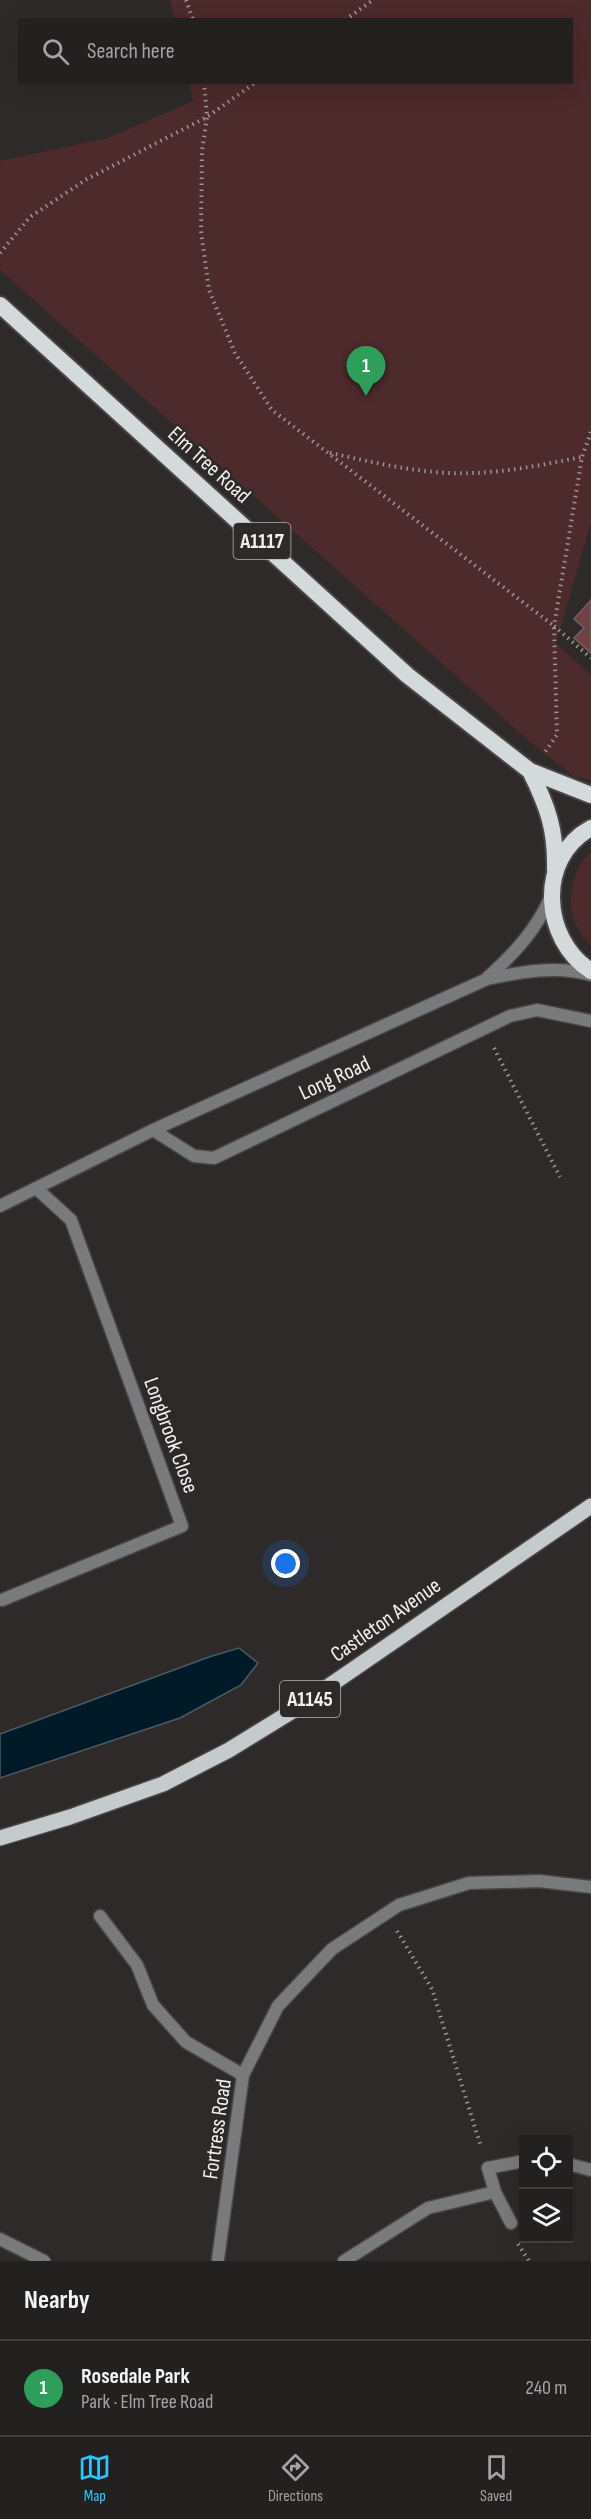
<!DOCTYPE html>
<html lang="en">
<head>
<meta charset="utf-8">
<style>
	:root { --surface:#232020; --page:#2b2829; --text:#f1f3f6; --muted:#a3a3a5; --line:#403e3e; --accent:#27c8ff }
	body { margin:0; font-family:"Sofia Sans Condensed",sans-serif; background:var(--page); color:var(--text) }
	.controls { position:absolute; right:18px; bottom:18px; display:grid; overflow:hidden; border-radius:0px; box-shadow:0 6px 24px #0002 }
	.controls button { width:54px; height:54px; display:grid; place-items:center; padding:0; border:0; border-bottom:2px solid var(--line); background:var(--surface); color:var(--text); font:30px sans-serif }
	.you { position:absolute; left:286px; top:1564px; width:21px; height:21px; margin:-15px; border:4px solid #fff; border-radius:50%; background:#1a73e8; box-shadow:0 0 0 9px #1a73e833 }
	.badge { display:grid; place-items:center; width:39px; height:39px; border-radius:50%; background:var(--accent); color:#fff; font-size:20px; font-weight:700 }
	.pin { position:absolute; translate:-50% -50px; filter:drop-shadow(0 2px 3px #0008) }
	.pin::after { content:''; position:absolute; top:32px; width:21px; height:18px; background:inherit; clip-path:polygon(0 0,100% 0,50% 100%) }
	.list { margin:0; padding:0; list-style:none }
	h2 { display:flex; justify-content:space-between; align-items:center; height:78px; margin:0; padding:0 24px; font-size:26px }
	h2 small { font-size:20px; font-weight:400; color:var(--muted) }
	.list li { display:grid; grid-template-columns:39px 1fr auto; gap:18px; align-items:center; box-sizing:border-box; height:96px; padding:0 24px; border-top:2px solid var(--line) }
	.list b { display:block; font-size:22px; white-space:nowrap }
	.list p { margin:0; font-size:20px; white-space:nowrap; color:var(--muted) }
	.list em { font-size:20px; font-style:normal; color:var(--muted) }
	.icon { flex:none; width:33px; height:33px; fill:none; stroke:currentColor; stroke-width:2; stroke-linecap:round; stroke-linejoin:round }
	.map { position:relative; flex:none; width:591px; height:2261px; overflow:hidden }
	.search { position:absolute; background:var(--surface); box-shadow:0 6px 24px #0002; left:18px; right:18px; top:18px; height:66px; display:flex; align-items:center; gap:15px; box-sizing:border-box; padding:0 21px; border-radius:0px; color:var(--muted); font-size:22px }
	.sheet { height:174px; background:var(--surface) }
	nav { display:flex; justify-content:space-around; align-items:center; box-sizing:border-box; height:84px; border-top:2px solid var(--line); background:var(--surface); font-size:16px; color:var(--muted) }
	nav a { display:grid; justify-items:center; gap:3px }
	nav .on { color:var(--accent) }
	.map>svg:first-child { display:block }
	.green { fill:#4d2a2b }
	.water { fill:#001b27; stroke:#495b63; stroke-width:1.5 }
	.building { fill:#734143; stroke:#6b6565; stroke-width:1.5 }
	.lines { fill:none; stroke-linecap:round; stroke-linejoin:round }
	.service-casing { stroke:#4b4646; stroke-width:15 }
	.minor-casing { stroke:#4b4646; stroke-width:15 }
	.primary-casing { stroke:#4b4646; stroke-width:18 }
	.trunk-casing { stroke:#4b4646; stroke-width:20 }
	.path { stroke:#9b9797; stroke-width:4; stroke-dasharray:1.5 4.5; stroke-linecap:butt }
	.service { stroke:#787a7b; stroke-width:12 }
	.minor { stroke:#787a7b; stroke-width:12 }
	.primary { stroke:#c5cacc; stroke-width:15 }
	.trunk { stroke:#d4dadc; stroke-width:16 }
	.labels { text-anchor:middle; stroke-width:5; stroke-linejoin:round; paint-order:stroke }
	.shield { fill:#2f2a2a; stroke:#b9b5b5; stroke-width:1.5 }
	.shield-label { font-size:21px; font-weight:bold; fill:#f4f0f0 }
	.street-label { font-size:22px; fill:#f4f0f0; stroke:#2f2a2a }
</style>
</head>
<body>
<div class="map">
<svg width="591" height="2261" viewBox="0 0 591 2261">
	<rect width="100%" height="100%" fill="#2f2a2a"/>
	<path class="green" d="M170,0h421v522l-35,121 35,32v105l-16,-3 -46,-36 -529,-471v-109l108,-23 85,-37 -4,-18 383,-1v-62h-397z
		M591,852v94c-6,-6 -15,-19 -18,-28 -6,-20 1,-53 18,-66z"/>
	<path class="water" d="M239,1648l19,15 -17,22 -61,33 -180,60v-44l209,-77z"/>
	<path class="building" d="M591,600v53l-17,-15 10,-10 -10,-9z"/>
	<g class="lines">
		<g class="service-casing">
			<path id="service" d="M568,2164l23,6
				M488,2168l36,-7"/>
		</g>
		<g class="minor-casing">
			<path id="minor" d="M487,978c27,-24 50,-49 64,-82
				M153,1130l41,26 20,2 296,-142 27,-6 54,11
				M0,1206l153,-76 334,-151c33,-7 70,-14 104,-4
				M2,1600l180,-74 -111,-306 -35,-32
				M100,1916l37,49 16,40 33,37 57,33
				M488,2168l7,24
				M0,2239l44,22
				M218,2259l25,-184 35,-69 54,-57 67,-44 70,-22 70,-2 52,6
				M344,2261l84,-53 67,-16 16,31"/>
		</g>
		<g class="primary-casing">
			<path id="primary" d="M0,1838l70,-21 93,-33 66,-34 65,-40 297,-204"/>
		</g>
		<g class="trunk-casing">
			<path id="trunk" d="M0,305l407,370 123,96 61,24
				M530,771c18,36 26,59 25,99
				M591,828c-55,30 -49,112 0,143"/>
		</g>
		<path class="path" d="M186,0l7,20
			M345,20l28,-20
			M204,82l3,35 -5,34 -1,80 8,59 26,63 37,57 282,216 3,109 -12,17
			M0,253l30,-36 57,-38 120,-62 49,-35
			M591,432l-9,25 -28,169 37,32
			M330,453c47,10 94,22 142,20 37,-1 74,-9 110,-16
			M494,1048l66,129
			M397,1931l35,58 49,158
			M518,2244l11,17"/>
		<use href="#service" class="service"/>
		<use href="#minor" class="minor"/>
		<use href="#primary" class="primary"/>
		<use href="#trunk" class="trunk"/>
	</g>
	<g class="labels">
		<g class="shield">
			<rect x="233.5" y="523" width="57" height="36" rx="4.5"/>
			<rect x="280" y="1681" width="60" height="36" rx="4.5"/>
		</g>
		<g class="shield-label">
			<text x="262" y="548">A1117</text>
			<text x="310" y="1706">A1145</text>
		</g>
		<g class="street-label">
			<text transform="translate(210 464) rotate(42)" y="8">Elm Tree Road</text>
			<text transform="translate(334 1077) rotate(-25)" y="8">Long Road</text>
			<text transform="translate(172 1435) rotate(70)" y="8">Longbrook Close</text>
			<text transform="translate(385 1619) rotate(-35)" y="8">Castleton Avenue</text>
			<text transform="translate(216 2129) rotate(-82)" y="8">Fortress Road</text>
		</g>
	</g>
</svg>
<div class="controls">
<button><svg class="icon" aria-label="locate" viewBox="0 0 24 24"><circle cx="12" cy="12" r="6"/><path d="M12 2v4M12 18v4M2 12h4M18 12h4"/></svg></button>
<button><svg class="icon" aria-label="layers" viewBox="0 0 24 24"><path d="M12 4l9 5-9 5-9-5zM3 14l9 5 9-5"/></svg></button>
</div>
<div class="you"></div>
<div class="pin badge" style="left:366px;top:396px;background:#2e9e5b">1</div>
<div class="search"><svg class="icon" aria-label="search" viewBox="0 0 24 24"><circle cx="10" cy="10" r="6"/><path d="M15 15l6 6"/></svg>Search here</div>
</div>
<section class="sheet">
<h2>Nearby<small></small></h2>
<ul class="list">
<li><span class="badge" style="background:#2e9e5b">1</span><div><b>Rosedale Park</b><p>Park · Elm Tree Road</p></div><em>240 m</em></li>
</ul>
</section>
<nav>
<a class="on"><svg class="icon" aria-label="map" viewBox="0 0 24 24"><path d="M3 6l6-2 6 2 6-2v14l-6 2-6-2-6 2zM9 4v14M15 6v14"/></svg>Map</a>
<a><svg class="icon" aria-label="directions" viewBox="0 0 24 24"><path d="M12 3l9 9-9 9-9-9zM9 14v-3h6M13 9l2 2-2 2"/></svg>Directions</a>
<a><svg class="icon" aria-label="saved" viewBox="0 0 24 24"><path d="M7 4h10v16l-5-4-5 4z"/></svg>Saved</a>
</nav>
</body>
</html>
